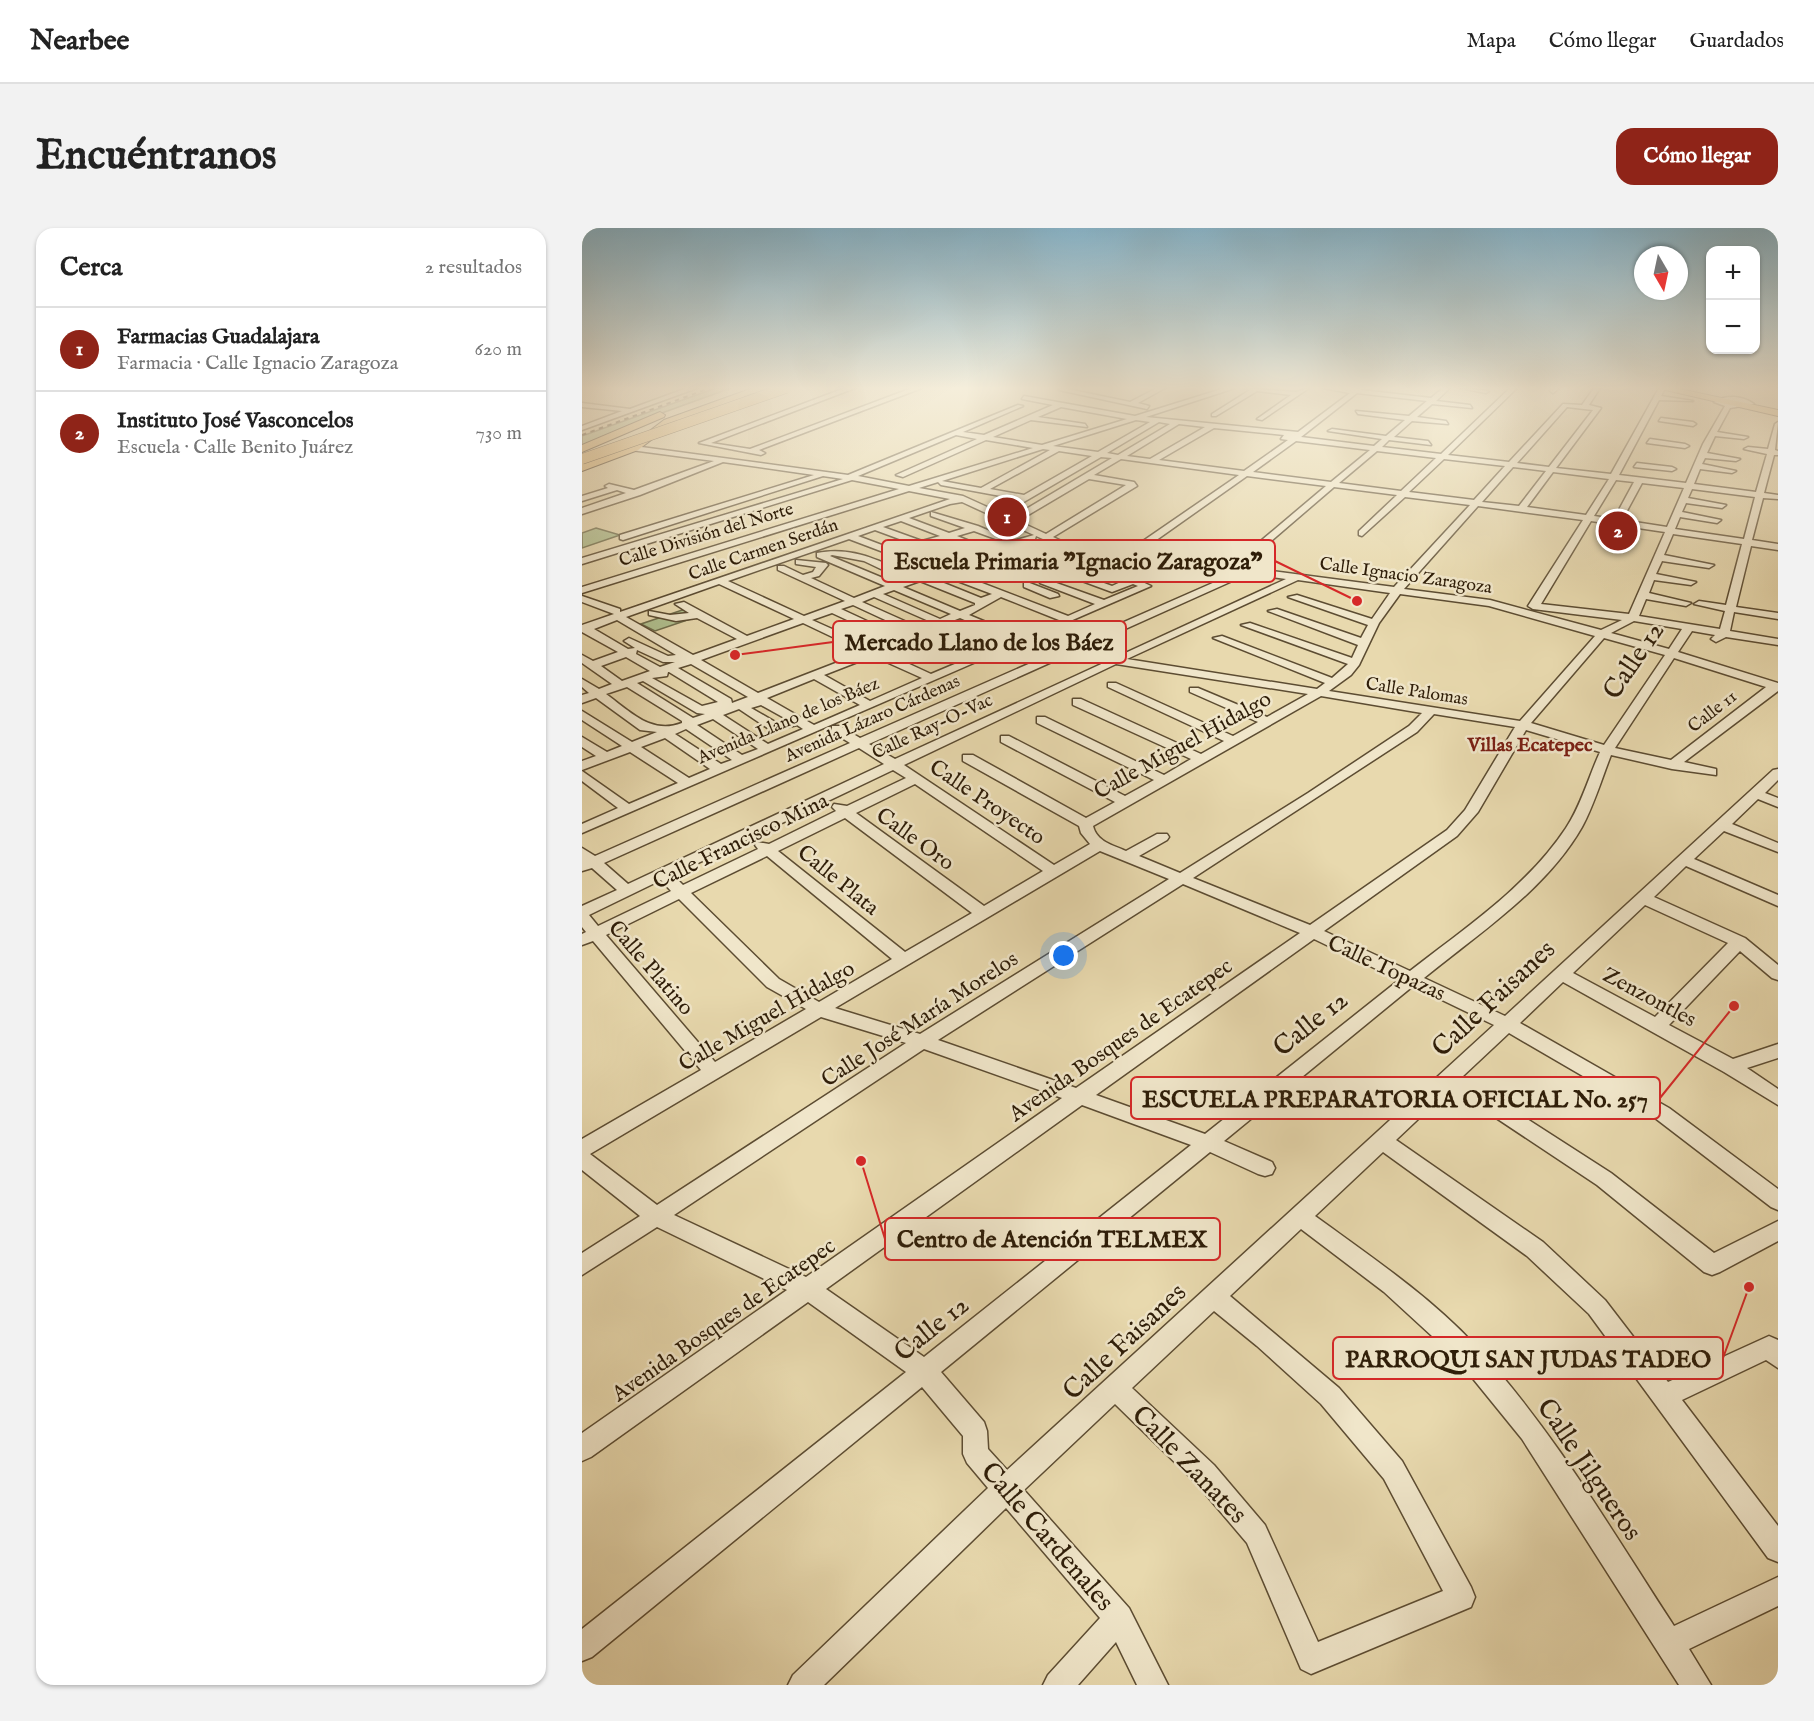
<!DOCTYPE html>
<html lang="es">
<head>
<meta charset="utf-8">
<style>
	:root { --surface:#fff; --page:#f2f2f2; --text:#222; --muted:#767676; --line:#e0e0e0; --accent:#8f2418 }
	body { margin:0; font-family:"IM FELL English",serif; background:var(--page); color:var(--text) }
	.controls { position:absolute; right:18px; top:18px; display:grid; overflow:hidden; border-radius:12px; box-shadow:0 2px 4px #0004 }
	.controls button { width:54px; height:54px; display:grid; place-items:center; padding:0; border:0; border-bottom:2px solid var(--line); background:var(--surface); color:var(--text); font:30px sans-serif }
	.compass { position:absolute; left:1052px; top:18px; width:54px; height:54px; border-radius:50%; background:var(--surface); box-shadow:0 2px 4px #0004; rotate:171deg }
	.you { position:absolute; left:482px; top:728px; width:21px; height:21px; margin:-15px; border:4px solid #fff; border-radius:50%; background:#1a73e8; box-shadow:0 0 0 9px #1a73e833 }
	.badge { display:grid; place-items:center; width:39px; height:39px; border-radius:50%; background:var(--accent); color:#fff; font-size:20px; font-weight:700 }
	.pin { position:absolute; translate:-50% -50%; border:3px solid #fff; box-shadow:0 2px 6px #0006 }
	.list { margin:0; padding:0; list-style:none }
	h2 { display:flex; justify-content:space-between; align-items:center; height:78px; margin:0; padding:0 24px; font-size:26px }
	h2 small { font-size:20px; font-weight:400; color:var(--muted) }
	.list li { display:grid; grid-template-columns:39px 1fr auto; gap:18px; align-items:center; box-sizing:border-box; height:84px; padding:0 24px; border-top:2px solid var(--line) }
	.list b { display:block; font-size:22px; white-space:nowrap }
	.list p { margin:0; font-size:20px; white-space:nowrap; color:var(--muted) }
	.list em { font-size:20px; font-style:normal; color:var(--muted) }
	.map { position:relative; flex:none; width:1196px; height:1457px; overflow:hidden; border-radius:18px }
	header { display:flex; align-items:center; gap:36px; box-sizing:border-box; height:84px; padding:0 30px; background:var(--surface); border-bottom:2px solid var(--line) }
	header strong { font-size:28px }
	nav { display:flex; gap:33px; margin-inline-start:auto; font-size:21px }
	.intro { display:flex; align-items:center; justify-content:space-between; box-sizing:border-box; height:144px; padding:0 36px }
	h1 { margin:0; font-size:42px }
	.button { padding:15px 27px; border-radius:18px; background:var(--accent); color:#fff; font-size:21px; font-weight:700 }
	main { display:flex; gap:36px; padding:0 36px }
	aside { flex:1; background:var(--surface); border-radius:18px; box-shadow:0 2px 4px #0004 }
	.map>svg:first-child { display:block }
	.green { fill:#b0c08f; stroke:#6f6e4c; stroke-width:1.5 }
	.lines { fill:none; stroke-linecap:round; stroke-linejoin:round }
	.minor-casing { stroke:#5c4c32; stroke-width:3 }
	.highway-casing { stroke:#2e1d08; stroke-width:2 }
	.minor { fill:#f0e6ca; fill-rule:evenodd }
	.highway { fill:#e4bc77; fill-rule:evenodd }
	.rail { stroke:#2e1d08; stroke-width:2; stroke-dasharray:4.5 4.5; stroke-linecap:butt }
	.highway-bridge-casing { stroke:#2e1d08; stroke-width:11; stroke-linecap:butt }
	.highway-bridge { stroke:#e4bc77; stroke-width:10 }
	.labels { text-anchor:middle; stroke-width:5; stroke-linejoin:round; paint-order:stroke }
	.far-street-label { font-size:18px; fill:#2e1d08; stroke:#f0e6ca }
	.far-neighbourhood-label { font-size:20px; font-weight:bold; fill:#7a1f14; stroke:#f0e6ca }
	.street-label { font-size:22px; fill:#2e1d08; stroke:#f0e6ca }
	.near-street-label { font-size:27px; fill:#2e1d08; stroke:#f0e6ca }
	.leader { fill:none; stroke:#d62828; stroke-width:2 }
	.callout-dot { fill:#d62828; stroke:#f0e6ca; stroke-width:2 }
	.callout { fill:#f0e6ca; stroke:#d62828; stroke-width:2 }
	.callout-label { font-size:24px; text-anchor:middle; font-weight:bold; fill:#2e1d08 }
</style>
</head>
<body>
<header>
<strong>Nearbee</strong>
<nav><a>Mapa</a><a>Cómo llegar</a><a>Guardados</a></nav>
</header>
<div class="intro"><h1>Encuéntranos</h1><a class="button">Cómo llegar</a></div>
<main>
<aside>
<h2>Cerca<small>2 resultados</small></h2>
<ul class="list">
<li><span class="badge">1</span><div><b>Farmacias Guadalajara</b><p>Farmacia · Calle Ignacio Zaragoza</p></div><em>620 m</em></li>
<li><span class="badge">2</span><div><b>Instituto José Vasconcelos</b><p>Escuela · Calle Benito Juárez</p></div><em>730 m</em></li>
</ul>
</aside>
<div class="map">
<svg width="1196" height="1457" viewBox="0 0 1196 1457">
	<rect width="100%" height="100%" fill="#e8d9ae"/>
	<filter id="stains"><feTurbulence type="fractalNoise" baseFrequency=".00333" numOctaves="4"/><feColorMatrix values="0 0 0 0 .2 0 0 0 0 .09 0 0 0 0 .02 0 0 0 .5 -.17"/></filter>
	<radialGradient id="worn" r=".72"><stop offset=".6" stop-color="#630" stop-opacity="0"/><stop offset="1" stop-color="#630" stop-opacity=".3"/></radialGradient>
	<path class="green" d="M134,160h15l-94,34 -55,24v-10z
		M14,300l24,7 -38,13v-15z
		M109,379l14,7 -50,17 -14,-7z"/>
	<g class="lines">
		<g class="minor-casing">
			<path id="minor" d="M105,160h10l-115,42v-4l40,-15 -40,-4v-4l48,6z
				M263,160h10l-144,55 39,6 162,-61h10l-163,62 6,3 -4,2 -62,-12z
				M481,160l67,14 27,-14h8l-27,15 11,3 -2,3 -88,-19z
				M643,160h10l-89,29 152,15 52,-39 -27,-5h40l-2,2 70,8 12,-10h7l-14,13 34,4 2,3 -40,-4 -15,13 29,4 2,3 -36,-3 -18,16 34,4 3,4 -42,-5 -7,7 59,7 69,-66h7l-69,67 61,7 54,-58 19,1 12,-17h6l-11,17 12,3 -45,60 55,6 48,-86h6l-4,8 32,5 -34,-1 -40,75 67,8 17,-39 22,-38 -11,-4c12,-8 29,-6 40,2l-24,4 -13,24 31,5 -4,2 -29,-3 -8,17 33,6 -4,2 -31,-3 -3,6 34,7 -4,2 -32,-4 -6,15 62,8 11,-38 -23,-5 4,-2 20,2 7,-25 3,-2 -3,28 3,1v4h-4l-10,38 14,2v4l-15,-1 -11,42 26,4v6l-27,-4 -15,61 42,6v6l-44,-7 -4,19 48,8v6l-52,-8 -10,5 -5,-3 4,-4 -23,-4 -14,21 100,31v8l-94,71 32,7v6l-44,-6 -61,-14c-9,23 -17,50 -29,72 -36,63 -103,106 -158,151l81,38 268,-246 5,-1v11l-13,13 13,5v9l-20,-8 -26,25 46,19v9l-54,-21 -30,28 84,36v11l-92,-40 -32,31 91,41 33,27v15l-6,-2 -32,-27 -71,74 64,34 45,-15v14l-31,10 31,21v16l-54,-33 -161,-90 -43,41 149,85 109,81v21l-7,-3 -116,-89 -146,-85 -47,44 149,96 103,80 64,-32v20l-58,31 -8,3 -8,-3 -107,-87 -146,-97 -55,52 147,102 62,58 63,82 101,-46 9,4v28l-12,-8 -84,40 96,126v36l-10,-4 -179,-244 -62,-58 -144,-104 -68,64c55,40 113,79 159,128 79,85 137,186 200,282l104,-49v29l-89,43 22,36h-32l-157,-246 -65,-80 -73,-67 -83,-63 -71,67 109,92 63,73 69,126 4,10 -4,10 -160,67 -10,-5 -54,-126 -51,-60 -81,-79 -91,86 105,118 39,77h-31l-21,-43 -38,43h-35l5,-10 52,-57 -94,-110 -182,177h-36l5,-10 195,-187 -21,-25 -4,-9v-18l-41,-49 -330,270 -10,4v-32l324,-257 -98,-70 -217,155 -9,4v-28l205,-143 -130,-63 -75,48v-22l58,-37 -58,-46v-31l119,-69 -108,-129 -11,4v-11l4,-2 -4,-5v-21l35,-16 -25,-22 -10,3v-23l13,8 255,-113 -18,-11v-6h8l20,12 364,-160 7,-7 -100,-13 -6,3 -4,-4 -53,-7 -32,-14 -1,3 -16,6 60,23 6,8 27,10 13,-6 -53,-24v-4h6l73,34 -569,247v-9l36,-16 -36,-27v-10l47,33 49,-21 -48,-31 -48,18v-9l14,-5 -14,-9v-10l25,15 15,-6 -40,-26v-9l50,31 25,-10 -17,-2 -44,-32 -14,5v-8l7,-2 -7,-6v-8l17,10 13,-5 -30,-21v-8l11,6 25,-9 -36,-20v-7l32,-11 -32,-12v-6l38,13v3l330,-113 -41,-8 -327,102v-6l317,-98 -47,-9 -270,84v-6l261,-79 -20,-3 -200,64 -3,-1v-4l194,-60 -91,-13 -83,33 -58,19v-6l44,-15 -9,-3 -35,11v-5l26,-8 -3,-2 4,-2 25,6 80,-29 -83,-11 3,-4 214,29 170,-70 5,1 -60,26 21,3 69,-30 -31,-6 2,-3 111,20zM775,165l70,8 -18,15 -53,-5 2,3 47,6 -19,16 -54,-7 -4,2 54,8 -8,7 -73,-9zM1141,174l21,1 -10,2zM479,179l66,12 -85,26 -49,-8 38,-17 56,7 -2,-3 -47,-7zM985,179l26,3 -44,57 -32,-4zM554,192l14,2 -52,30 -45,-6zM577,194l11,2 -52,31 -11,-2zM597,196l26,3 -55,32 -23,-3zM632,200l70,7 -3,4 7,1 -44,31 -85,-11zM374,207l21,4 -81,36 7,2 83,-37 47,8 -124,38 -51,-10zM714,213l74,9 -39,32 -78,-10zM461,221l7,1 -69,38 -39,-7zM477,223l33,5 -68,39 -34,-6zM795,223l59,7 -35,33 -62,-8zM519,229l11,1 -101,60 -8,-4zM539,231l118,16 -112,77 -57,-7 -17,-8 84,-51 -3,-4 -40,-7zM862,231l61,7 -31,34 -65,-8zM931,239l33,4 -27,35 -37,-4zM971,244l56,7 -23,36 -59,-8zM665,248l79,10 -95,80 -93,-13zM507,251l37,6 -80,49 -28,-13zM1034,252l18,2 -20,37 -20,-3zM356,254l3,3 76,14 -21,12 -33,-15 -44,-8zM1060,255l42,5 -17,39 -45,-7zM752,259l63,8 -38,36v4l3,1 43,-39 65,8 -76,82 -153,-20zM1110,261l63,8 -11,42 -69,-10 5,-12 37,6 4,-3 -39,-8 4,-9 36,5 4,-3 -38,-7zM380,274l72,33 -21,6 -35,-15 -47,-14v4l34,12 -16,5 -40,-15 41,-14zM896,278l105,14 -55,86 5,3 89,11 -21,10 -111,-30 -86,-11zM319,293l39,15 -18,5 -39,-14zM1009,293l74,11 -36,82 -88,-10zM293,302l38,14 -18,6 -37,-14zM392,303l30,11v2l-15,5 -32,-13zM1091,306l69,10 -16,61 -27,-4 -5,3 31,7 -5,18 -81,-13 7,-17 40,7 5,-3 -42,-10 5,-13 37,5 5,-3 -40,-8 6,-13 47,7 5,-3 -50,-10zM267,311l82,31 -18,6c-33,-15 -60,-30 -96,-23v4l68,29 -31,12 -43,-20 8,-2 9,-11 -2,-2 -30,-3v4l20,3 -3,5 -10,3 -19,-9h-6v4l67,31 -41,15 -76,-35zM366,311l33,13 -16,6 -35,-13zM339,320l35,13 -16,6 -37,-14zM428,320l61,23 -26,3 -20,-7 -1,-3h-7l-24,-9zM250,327l32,6 40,19 -9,3 -65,-27zM406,332l20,8 -21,8v4l30,-9 23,8v4l55,21 -27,12 -120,-46 25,-9 5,3zM659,345l45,6 -391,180 -26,-15 361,-162zM357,346l53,20 -11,4 -52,-21zM492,350l38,14 21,-8 5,2 -34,14 -56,-20zM716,352l92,13 -18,26 -75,-24 -9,2 80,28 -7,13 -84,-29 -9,2 90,34 -6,13 -102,-35 -9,2 107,39 -16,14 -110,-42 -9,2 112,45 -8,6 -190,-30zM338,353l55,22v2l-15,6 -57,-24zM137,356l75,35 -47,17 -63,-34 -9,2 14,9 -19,2 -21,-4v4l27,6 21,-3 40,21 -44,16 -67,-38zM312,362l57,24 -11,5 -57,-25zM818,366l89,12 106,30 -75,85 -191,-30 22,-16 8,-10 20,-42zM292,369l57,25 -13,5 -56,-25zM419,369l58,23 -39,16 -51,-21zM271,377l56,26 -12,4 -56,-26zM250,385l56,26 -18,7 -58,-26zM378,390l51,22 -33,14 -51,-23zM35,392l59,35 -8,1 -39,-18 -5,3 11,7 -7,1 -34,-20zM1052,393l48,8 -13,20 -58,-16zM221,395l61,29 -106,41 -57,-33zM336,407l51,23 -38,16 -52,-24zM1022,410l61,17 -61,90 -73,-22zM55,422l26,12h12l-15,5 -24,-13zM291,428l49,22 -52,23 -46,-26zM44,429l24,14 -28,10 -21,-15zM1092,430l92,29 -95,73 -56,-12zM109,436l57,33 -16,6 -1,-4 -53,-31zM534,436l192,30 -41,23 -69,-29h-8v4l68,30 -25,14 -117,-53h-8v4l116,54 -23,13 -120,-55h-8v6l118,54 -27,16 -119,-58h-8v6l117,57 -29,16 -116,-60h-8v6l114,60 -29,16 -113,-63h-10v6l116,65 2,7 9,11 -36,21 -150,-100zM86,444h1l49,30 -16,4 -50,-28 15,-2zM232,451l46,26 -46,20 -47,-27zM61,453l54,32 8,1 -12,4 -56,-35zM45,459l55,34v2c-31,12 -51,-11 -76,-29zM739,468l101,17 -13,13 -101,67 -128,80 -41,-17 28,-16 2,-3 -2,-3h-10l-31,17c-13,-6 -29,-9 -33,-25zM179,477l27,15 -11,3 -26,-15zM157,481l33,22 25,-6 6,4 -35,15 -45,-29zM852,486l81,13 -50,83 -18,20 -137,95 -117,-47 224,-146zM131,491l45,30 -16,6 -45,-30zM104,501l46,31 -11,4 -46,-30zM944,502l74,22c-11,24 -19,54 -34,76 -39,59 -101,100 -156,143l-86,-40 133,-95 21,-24zM83,510l45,31 -21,9 -48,-31zM277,520l25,16 -256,120 -24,-21zM311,542l13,8 -59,28 -13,-2 -2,3 4,4 -67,33 -12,-2 -2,3 3,4 -75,36 -10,-10zM333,556l128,87 -59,35 -128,-93zM263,590l127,95 -67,39 -127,-101zM518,623l69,28 -249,155 -85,-26zM185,628l125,103 -73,43 -40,-23 -88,-86zM79,652l10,11 -73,35 -9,-11zM601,656l117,49 -224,155 -138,-48zM97,671l88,88 39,22 -91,53 -109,-127zM1063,677l83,38 -73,74 -82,-44zM732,711l85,41 -194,154 -109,-39zM831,758l81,39 -487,445 -19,-21 -1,-18 -3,-9 -43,-50 269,-220 48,22 7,2 7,-2 3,-6 -3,-6 -48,-21zM239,789l85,26 -249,162 -67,-51zM342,821l138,49 -256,179 -132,-62zM500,877l109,40 -267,212 -98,-68zM632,1083l43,35 64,58 63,75 59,112 -125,51 -53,-117 -51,-60 -82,-77z
				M662,160l52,4 13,-4 -47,32 -5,-1 34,-24 -34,-4 -41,25h-4v-2l38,-24z
				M878,160l29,3 -3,2z
				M970,160h7l-6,5 -3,-2z
				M1079,190l32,4 3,2 -3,2 -34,-5z
				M1068,211l35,5 4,2 -4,2 -38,-5z
				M1055,235l35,4 4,2 -4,2 -38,-4z
				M445,354l31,12 1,2 -9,2 -26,-11v-4z"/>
		</g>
		<g class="highway-casing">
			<path id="highway" d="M171,160h14l-95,36 -34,26 -56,21v-7l48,-18 34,-26z
				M1075,160h18l103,22v6z
				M78,184l5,3 -1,2 -82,35v-7z"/>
		</g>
		<use href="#minor" class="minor"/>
		<use href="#highway" class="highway"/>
		<path class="rail" d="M0,207l128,-47"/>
		<g class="highway-bridge-casing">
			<path id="highway-bridge" d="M0,231l204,-71"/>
		</g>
		<use href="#highway-bridge" class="highway-bridge"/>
	</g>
	<linearGradient id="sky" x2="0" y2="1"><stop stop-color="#88b7ce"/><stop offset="0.44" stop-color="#f5eedb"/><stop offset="1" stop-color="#f5eedb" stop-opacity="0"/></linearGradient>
	<rect width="1196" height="364" fill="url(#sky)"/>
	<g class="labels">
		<g class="far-street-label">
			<text transform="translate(124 306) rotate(-17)" y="6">Calle División del Norte</text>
			<text transform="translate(181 321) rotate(-19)" y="6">Calle Carmen Serdán</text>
			<text transform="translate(824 347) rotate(8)" y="6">Calle Ignacio Zaragoza</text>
			<text transform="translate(835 463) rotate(9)" y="6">Calle Palomas</text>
			<text transform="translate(1130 483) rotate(-38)" y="6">Calle 11</text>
			<text transform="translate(290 490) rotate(-24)" y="6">Avenida Lázaro Cárdenas</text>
			<text transform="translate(206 492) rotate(-23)" y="6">Avenida Llano de los Báez</text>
			<text transform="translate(350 498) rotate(-25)" y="6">Calle Ray-O-Vac</text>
		</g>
		<g class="far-neighbourhood-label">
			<text x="948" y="523">Villas Ecatepec</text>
		</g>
		<g class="street-label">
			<text transform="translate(600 516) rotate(-29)" y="8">Calle Miguel Hidalgo</text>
			<text transform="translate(406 573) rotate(34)" y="8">Calle Proyecto</text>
			<text transform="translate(334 610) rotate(36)" y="8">Calle Oro</text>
			<text transform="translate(158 612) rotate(-26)" y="8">Calle Francisco Mina</text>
			<text transform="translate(257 651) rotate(39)" y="8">Calle Plata</text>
			<text transform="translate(70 739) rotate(49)" y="8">Calle Platino</text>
			<text transform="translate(805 739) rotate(25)" y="8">Calle Topazas</text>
			<text transform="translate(1068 768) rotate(28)" y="8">Zenzontles</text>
			<text transform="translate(184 787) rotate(-30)" y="8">Calle Miguel Hidalgo</text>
			<text transform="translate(337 790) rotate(-33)" y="8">Calle José María Morelos</text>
			<text transform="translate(538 811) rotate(-35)" y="8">Avenida Bosques de Ecatepec</text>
			<text transform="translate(141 1091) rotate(-35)" y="8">Avenida Bosques de Ecatepec</text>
		</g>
		<g class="near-street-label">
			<text transform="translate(1051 432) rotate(-56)" y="9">Calle 12</text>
			<text transform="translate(911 770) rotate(-43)" y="9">Calle Faisanes</text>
			<text transform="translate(728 795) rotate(-39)" y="9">Calle 12</text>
			<text transform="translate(349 1100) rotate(-39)" y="9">Calle 12</text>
			<text transform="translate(542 1113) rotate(-43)" y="9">Calle Faisanes</text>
			<text transform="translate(608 1236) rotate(46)" y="9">Calle Zanates</text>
			<text transform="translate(1008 1241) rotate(56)" y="9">Calle Jilgueros</text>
			<text transform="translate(466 1308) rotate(49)" y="9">Calle Cardenales</text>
		</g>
	</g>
	<path class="leader" d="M775 373L693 333M153 427L251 414M1152 778L1078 870M279 933L303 1011M1167 1059L1141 1130"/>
	<g class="callout-dot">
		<circle cx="775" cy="373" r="6"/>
		<circle cx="153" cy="427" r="6"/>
		<circle cx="1152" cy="778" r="6"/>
		<circle cx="279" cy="933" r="6"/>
		<circle cx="1167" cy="1059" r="6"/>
	</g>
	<g class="callout">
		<rect x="300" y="312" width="393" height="42" rx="6"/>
		<rect x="251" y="393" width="293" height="42" rx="6"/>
		<rect x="549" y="849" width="529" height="42" rx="6"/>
		<rect x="303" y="990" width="335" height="42" rx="6"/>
		<rect x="751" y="1109" width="390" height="42" rx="6"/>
	</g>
	<g class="callout-label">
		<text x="496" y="341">Escuela Primaria "Ignacio Zaragoza"</text>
		<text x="397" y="422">Mercado Llano de los Báez</text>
		<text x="813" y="879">ESCUELA PREPARATORIA OFICIAL No. 257</text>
		<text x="470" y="1019">Centro de Atención TELMEX</text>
		<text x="946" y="1139">PARROQUI SAN JUDAS TADEO</text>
	</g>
	<rect width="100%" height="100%" filter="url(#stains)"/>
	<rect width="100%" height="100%" fill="url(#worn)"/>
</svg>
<div class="controls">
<button>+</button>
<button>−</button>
</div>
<svg class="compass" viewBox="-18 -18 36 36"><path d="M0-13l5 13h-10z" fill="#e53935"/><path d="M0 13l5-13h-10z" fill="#767676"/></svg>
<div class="you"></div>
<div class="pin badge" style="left:425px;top:289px">1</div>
<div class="pin badge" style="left:1036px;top:303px">2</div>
</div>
</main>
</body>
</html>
